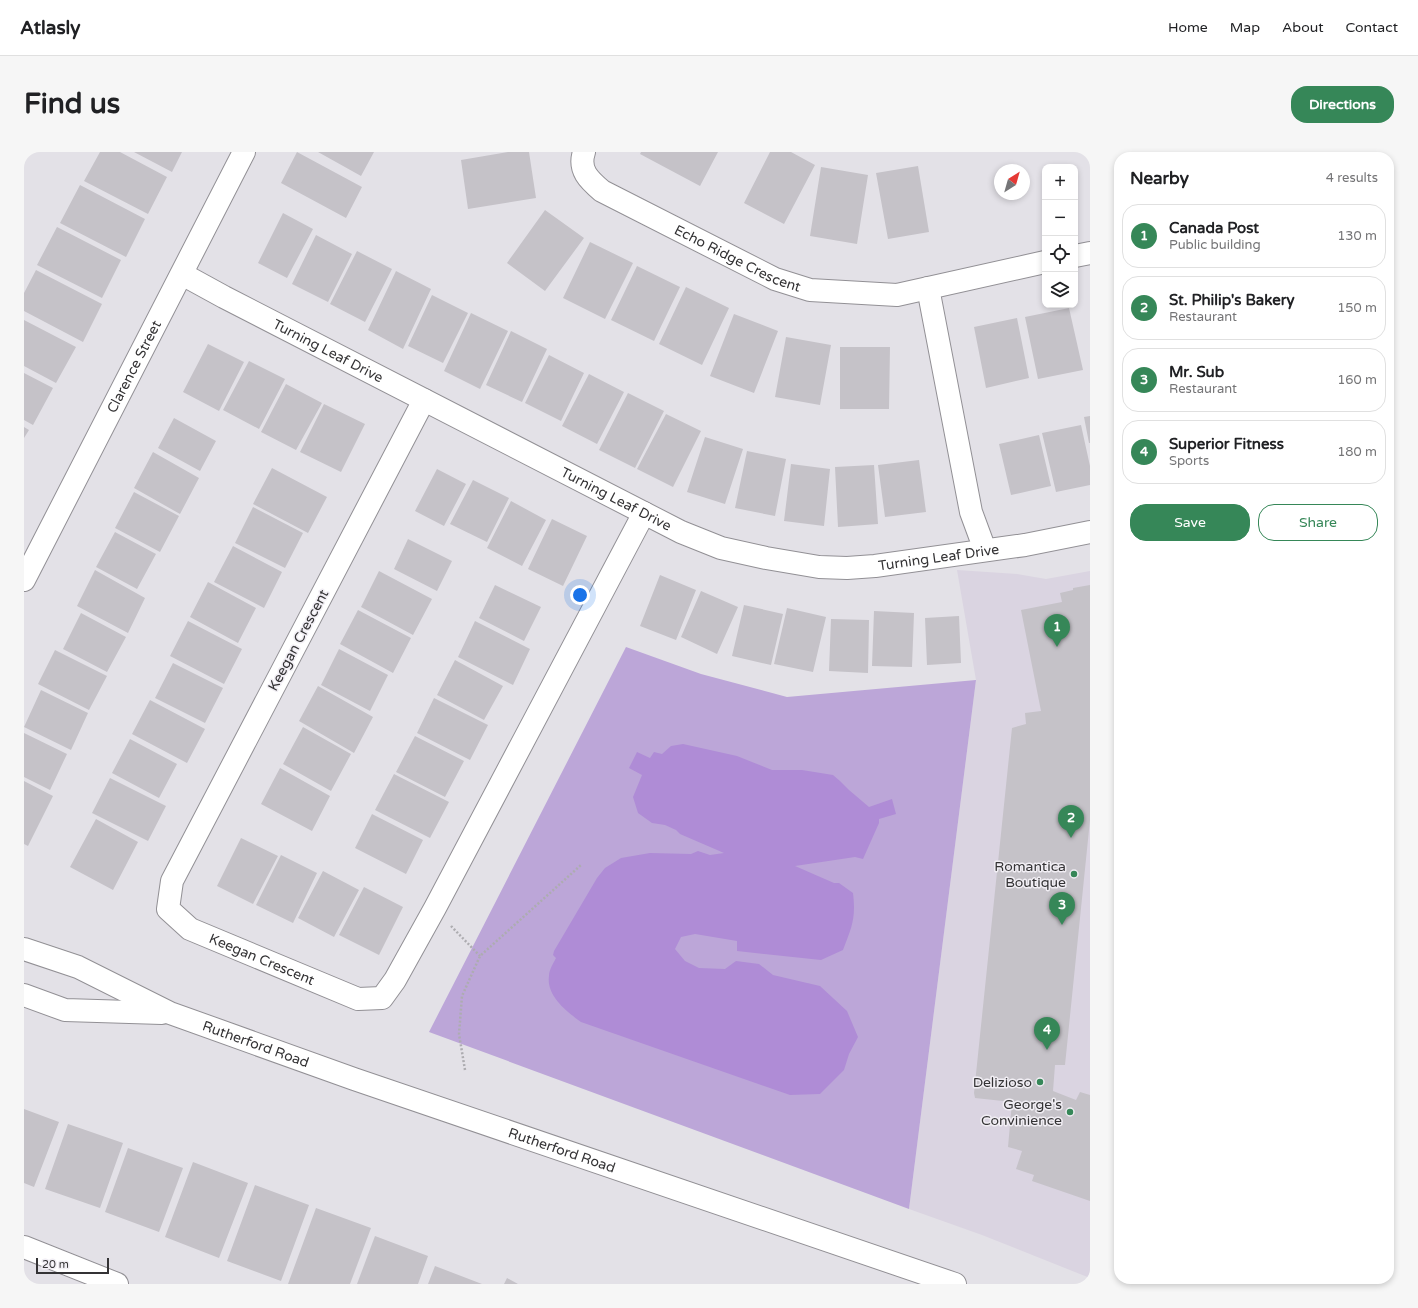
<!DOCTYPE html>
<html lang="en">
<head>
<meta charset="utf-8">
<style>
	:root { --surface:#fff; --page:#f6f6f6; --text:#202124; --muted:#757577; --line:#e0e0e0; --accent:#368758 }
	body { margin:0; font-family:"Varela Round",sans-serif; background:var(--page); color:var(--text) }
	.controls { position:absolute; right:12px; top:12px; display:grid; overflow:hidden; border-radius:8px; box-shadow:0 2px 6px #0003 }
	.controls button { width:36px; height:36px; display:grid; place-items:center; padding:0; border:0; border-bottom:1px solid var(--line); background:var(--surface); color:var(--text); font:20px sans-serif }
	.compass { position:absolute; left:970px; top:12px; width:36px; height:36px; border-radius:50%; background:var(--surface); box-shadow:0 2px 6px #0003; rotate:37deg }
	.scale { position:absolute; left:12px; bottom:10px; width:73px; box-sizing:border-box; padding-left:4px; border:2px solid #343335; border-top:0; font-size:11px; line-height:14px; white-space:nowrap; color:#343335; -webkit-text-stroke:3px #f1eef4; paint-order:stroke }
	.you { position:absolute; left:556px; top:443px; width:14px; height:14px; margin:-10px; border:3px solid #fff; border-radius:50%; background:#1a73e8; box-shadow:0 0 0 6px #1a73e833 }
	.badge { display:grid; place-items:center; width:26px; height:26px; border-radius:50%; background:var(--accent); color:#fff; font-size:13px; font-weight:700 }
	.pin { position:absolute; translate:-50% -33px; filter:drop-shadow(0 1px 2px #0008) }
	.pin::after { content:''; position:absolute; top:21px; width:14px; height:12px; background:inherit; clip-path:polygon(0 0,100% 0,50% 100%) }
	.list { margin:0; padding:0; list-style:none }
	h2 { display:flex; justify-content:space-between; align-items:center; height:52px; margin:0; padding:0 16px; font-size:17px }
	h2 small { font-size:13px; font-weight:400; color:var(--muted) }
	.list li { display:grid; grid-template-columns:26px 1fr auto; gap:12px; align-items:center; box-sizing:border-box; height:64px; margin:0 8px 8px; padding:0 8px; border:1px solid var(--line); border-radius:16px }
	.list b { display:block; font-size:15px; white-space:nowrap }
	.list p { margin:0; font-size:13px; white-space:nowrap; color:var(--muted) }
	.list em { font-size:13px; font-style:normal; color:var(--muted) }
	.actions { display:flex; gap:8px; padding:12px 16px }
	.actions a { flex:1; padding:9px 0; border:1px solid var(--accent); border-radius:16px; text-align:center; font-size:14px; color:var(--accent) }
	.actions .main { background:var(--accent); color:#fff }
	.icon { flex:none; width:22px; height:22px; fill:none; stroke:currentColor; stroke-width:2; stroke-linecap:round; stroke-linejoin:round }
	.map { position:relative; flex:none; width:1066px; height:1132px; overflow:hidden; border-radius:16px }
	header { display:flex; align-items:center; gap:24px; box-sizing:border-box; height:56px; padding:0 20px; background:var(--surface); border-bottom:1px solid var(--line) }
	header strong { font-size:19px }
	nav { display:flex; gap:22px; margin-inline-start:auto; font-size:14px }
	.intro { display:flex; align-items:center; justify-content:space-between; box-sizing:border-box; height:96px; padding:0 24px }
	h1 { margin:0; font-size:28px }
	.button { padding:10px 18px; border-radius:16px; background:var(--accent); color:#fff; font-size:14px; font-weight:700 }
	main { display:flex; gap:24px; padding:0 24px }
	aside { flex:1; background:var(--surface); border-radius:16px; box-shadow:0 2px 6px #0003 }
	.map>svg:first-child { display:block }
	.built { fill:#dad4e1 }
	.green { fill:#bca6d8 }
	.water { fill:#af8cd6 }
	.building { fill:#c5c2c8 }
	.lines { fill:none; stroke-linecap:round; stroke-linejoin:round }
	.minor-casing { stroke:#929095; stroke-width:24 }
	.secondary-casing { stroke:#929095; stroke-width:24 }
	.path { stroke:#adacb0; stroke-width:2.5; stroke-dasharray:2 2; stroke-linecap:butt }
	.minor { stroke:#fff; stroke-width:22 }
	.secondary { stroke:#fff; stroke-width:22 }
	.poi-dot { fill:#368758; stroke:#f1eef4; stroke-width:1.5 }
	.labels { text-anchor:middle; stroke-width:3; stroke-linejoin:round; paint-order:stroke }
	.street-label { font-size:14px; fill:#343335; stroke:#f1eef4 }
	.poi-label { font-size:14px; fill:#343335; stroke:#f1eef4; text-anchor:end }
</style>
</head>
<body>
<header>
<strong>Atlasly</strong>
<nav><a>Home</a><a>Map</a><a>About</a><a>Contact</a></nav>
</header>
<div class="intro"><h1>Find us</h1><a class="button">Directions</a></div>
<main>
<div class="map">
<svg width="1066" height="1132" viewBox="0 0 1066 1132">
	<rect width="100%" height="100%" fill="#e3e1e7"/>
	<path class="built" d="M933,418l60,4 29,5 44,-8v707l-108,-43 -73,-26 67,-529z"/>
	<path class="green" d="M602,495l75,27 86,23 189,-17 -67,529 -480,-177z"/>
	<path class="water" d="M659,592l54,12 35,14h30l31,5 7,6 9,9 20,17 23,-8 4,15 -17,5v4l-16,36 -8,-2 -60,9 39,17h5l14,10c3,25 -1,34 -10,57l-22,10 -84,-9v-10l-42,-7 -14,3 -6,12 10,12 14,7 26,1 11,-8 23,3 14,11 47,11 27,25 11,26 -9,17 -5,16 -24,24 -30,1 -209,-73c-14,-10 -35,-26 -32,-46 0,-6 4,-12 7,-18l-3,-3 1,-4 43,-73 8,-10 16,-10 29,-5 41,1 7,-3 12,4 14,-2 -44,-19 -4,-4 -11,-5 -13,-2 -14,-10 -5,-16 9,-22 -13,-7 8,-16 13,6 4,-6 8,2 9,-8z"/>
	<path class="building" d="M76,0h20l47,25 -19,37 -64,-33z
		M110,0h48l-10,20z
		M273,0l65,35 -16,31 -65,-35z
		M294,0h56l-13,24z
		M484,0h21l7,46 -68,11 -7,-49z
		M617,0h77l-18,34 -60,-32z
		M746,0h21l24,13 -31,59 -40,-21z
		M894,14l11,66 -41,7 -12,-66z
		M797,15l47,8 -11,69 -47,-8z
		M56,33l65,34 -19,38 -66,-34z
		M521,58l39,28 -39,53 -38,-28z
		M259,61l30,16 -26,49 -29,-15z
		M33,75l64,33 -19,38 -65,-33z
		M292,83l36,19 -24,48 -36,-18z
		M566,90l43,21 -28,56 -42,-21z
		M333,99l35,18 -27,53 -35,-18z
		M613,114l43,21 -26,54 -43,-21z
		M12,118l66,34 -19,38 -59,-31v-18z
		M372,119l35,18 -28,60 -35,-19z
		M662,135l43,21 -27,57 -43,-21z
		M408,143l36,18 -25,50 -35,-17z
		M1045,156l14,62 -45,9 -13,-62z
		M447,161l37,18 -28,58 -36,-18z
		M710,162l44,17 -24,62 -44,-17z
		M993,166l12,60 -43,10 -12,-61z
		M0,168l52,27 -20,36 -32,-17z
		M487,179l36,18 -25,53 -36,-17z
		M762,185l45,8 -11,60 -45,-8z
		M184,192l36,18 -25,49 -36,-19z
		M816,195h50l-1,62h-49z
		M525,203l35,18 -23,48 -36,-18z
		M225,209l36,18 -26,50 -36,-19z
		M0,221l29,15 -20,37 -9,-5z
		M565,222l35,18 -27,52 -35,-18z
		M262,232l36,19 -26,47 -35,-18z
		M604,241l36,18 -29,57 -36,-18z
		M300,252l41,20 -24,48 -41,-20z
		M642,262l35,17 -28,56 -36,-18z
		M1066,264v27h-1l-5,-26z
		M150,266l42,23 -16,30 -42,-23z
		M1057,273l9,41v19l-34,7 -14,-59z
		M0,275l5,3 -5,8z
		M1015,283l12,51 -40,9 -12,-51z
		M681,285l38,12 -18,55 -38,-12z
		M723,299l39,8 -11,57 -40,-8z
		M129,300l46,26 -19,36 -46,-26z
		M895,308l7,52 -41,5 -7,-52z
		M767,312l39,5 -6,57 -40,-5z
		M850,313l4,59 -40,3 -3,-60z
		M248,316l55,29 -19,36 -55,-29z
		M413,317l29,15 -22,42 -29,-15z
		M449,328l36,18 -22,44 -37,-18z
		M110,340l45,24 -19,36 -45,-24z
		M487,349l35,19 -24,46 -35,-18z
		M229,355l50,26 -18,35 -50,-25z
		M528,367l35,17 -24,50 -35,-17z
		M91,380l41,22 -19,35 -41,-22z
		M384,387l44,22 -15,30 -43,-22z
		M209,394l49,26 -18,36 -50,-26z
		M71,418l50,28 -17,35 -51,-27z
		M355,419l53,28 -19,36 -52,-28z
		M636,423l36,15 -20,50 -36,-14z
		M184,430l48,26 -18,35 -48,-26z
		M471,433l46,22 -17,34 -45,-23z
		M1066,433v235l-25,245h-10l-2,26 23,9 4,-8 10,3v106l-58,-20 2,-6 -18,-6 6,-18 -14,-4 4,-45 -37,-4 -1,-5 38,-365 14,-4 -1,-11 16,-2 -20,-101 41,-8 -2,-9 13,-3v-2z
		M677,439l37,16 -21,47 -36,-17z
		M720,453l39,9 -12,51 -39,-9z
		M763,456l39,9 -13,55 -39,-8z
		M334,458l53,28 -18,35 -53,-29z
		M850,459l40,2 -2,54 -40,-1z
		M57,461l45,24 -19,35 -44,-23z
		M935,464l2,47 -34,2 -2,-47z
		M807,467l38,1 -1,53 -39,-2z
		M164,469l54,28 -18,35 -54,-28z
		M451,469l55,28 -17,36 -55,-28z
		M315,497l49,26 -18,36 -49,-26z
		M31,498l52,26 -18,34 -51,-26z
		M431,508l48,26 -19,34 -47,-25z
		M149,511l50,25 -18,35 -50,-25z
		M294,534l55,31 -19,36 -55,-32z
		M17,538l47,23 -17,37 -47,-23z
		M410,546l54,27 -18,35 -53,-27z
		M126,548l55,29 -18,34 -55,-29z
		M279,575l48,27 -20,37 -48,-27z
		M0,581l43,21 -17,36 -26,-13z
		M391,584l49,25 -19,36 -49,-25z
		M106,587l47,25 -18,34 -47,-25z
		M256,616l50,28 -18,35 -51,-27z
		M370,622l55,28 -19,36 -55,-28z
		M86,626l56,28 -18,35 -56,-28z
		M0,629l29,15 -25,50 -4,-2z
		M348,662l51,26 -17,34 -51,-26z
		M72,667l42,23 -25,48 -43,-23z
		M217,686l37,18 -25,48 -36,-18z
		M257,703l36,18 -24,50 -37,-18z
		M299,719l36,19 -25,47 -36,-19z
		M340,735l39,20 -24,48 -40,-20z
		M0,957l35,13 -25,65 -10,-4z
		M44,972l55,19 -23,65 -55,-19z
		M104,996l55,20 -24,64 -54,-20z
		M169,1010l55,21 -29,75 -54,-21z
		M231,1033l54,20 -28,76 -54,-20z
		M292,1056l55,20 -21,56h-62z
		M351,1084l53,20 -10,28h-61z
		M411,1114l47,18h-54z
		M483,1126l11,6h-14z"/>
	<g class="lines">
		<g class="minor-casing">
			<g id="minor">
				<path id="s1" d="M560,0c-6,18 5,28 18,39l173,88 35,11 87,5 148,-33"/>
				<path d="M1051,104l15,-3"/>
				<path id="s2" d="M158,122l42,23 457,235 40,16 45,10 53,9 28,1 28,-2 150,-21 65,-13"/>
				<path d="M904,136l43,224 14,38"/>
				<path id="s3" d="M400,248l-252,481 -4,28 22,20 168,70 24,-1 13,-18 40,-72 209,-395"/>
				<path id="s4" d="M0,428l220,-428"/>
				<path d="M0,1095l93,37"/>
			</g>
		</g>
		<g class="secondary-casing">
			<g id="secondary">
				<path id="s5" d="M0,797l54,18 92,46 184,66 601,205"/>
				<path d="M0,843l41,15 97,3"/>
			</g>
		</g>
		<path class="path" d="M427,774l29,30
			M441,918l-6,-36 3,-38 18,-40 101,-91"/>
		<use href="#minor" class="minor"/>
		<use href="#secondary" class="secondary"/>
	</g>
	<g class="poi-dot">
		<circle cx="1050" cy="722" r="4"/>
		<circle cx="1016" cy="930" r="4"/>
		<circle cx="1046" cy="960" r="4"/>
	</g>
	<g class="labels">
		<g class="street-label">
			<text dy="5" stroke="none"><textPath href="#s1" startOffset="198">Echo Ridge Crescent</textPath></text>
			<text dy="5" stroke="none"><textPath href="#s2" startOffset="165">Turning Leaf Drive</textPath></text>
			<text dy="5" stroke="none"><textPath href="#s4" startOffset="240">Clarence Street</textPath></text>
			<text dy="5" stroke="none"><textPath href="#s2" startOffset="489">Turning Leaf Drive</textPath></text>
			<text dy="5" stroke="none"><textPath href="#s2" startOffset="825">Turning Leaf Drive</textPath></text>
			<text transform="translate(274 488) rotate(-62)" y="5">Keegan Crescent</text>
			<text dy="5" stroke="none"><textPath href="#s3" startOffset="679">Keegan Crescent</textPath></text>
			<text dy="5" stroke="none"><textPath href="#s5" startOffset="251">Rutherford Road</textPath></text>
			<text dy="5" stroke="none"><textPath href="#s5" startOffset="575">Rutherford Road</textPath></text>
		</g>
		<g class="poi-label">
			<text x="1042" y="719">Romantica<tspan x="1042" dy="16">Boutique</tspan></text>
			<text x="1008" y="935">Delizioso</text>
			<text x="1038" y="957">George's<tspan x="1038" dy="16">Convinience</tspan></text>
		</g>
	</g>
</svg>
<div class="controls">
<button>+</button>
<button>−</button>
<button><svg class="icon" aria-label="locate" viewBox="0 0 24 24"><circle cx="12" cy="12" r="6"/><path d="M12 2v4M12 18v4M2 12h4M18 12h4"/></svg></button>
<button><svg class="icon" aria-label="layers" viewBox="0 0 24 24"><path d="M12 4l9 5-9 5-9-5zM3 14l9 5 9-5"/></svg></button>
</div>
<svg class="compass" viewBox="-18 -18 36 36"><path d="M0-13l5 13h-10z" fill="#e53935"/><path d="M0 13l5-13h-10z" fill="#757577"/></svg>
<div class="scale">20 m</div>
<div class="you"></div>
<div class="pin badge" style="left:1033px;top:495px">1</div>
<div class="pin badge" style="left:1047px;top:686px">2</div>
<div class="pin badge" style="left:1038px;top:773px">3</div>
<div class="pin badge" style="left:1023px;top:898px">4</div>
</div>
<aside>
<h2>Nearby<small>4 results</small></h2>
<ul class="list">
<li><span class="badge">1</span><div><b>Canada Post</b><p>Public building</p></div><em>130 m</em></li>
<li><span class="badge">2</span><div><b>St. Philip's Bakery</b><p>Restaurant</p></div><em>150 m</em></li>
<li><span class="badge">3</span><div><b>Mr. Sub</b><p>Restaurant</p></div><em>160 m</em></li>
<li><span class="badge">4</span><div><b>Superior Fitness</b><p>Sports</p></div><em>180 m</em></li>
</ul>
<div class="actions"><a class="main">Save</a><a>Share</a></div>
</aside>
</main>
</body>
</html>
